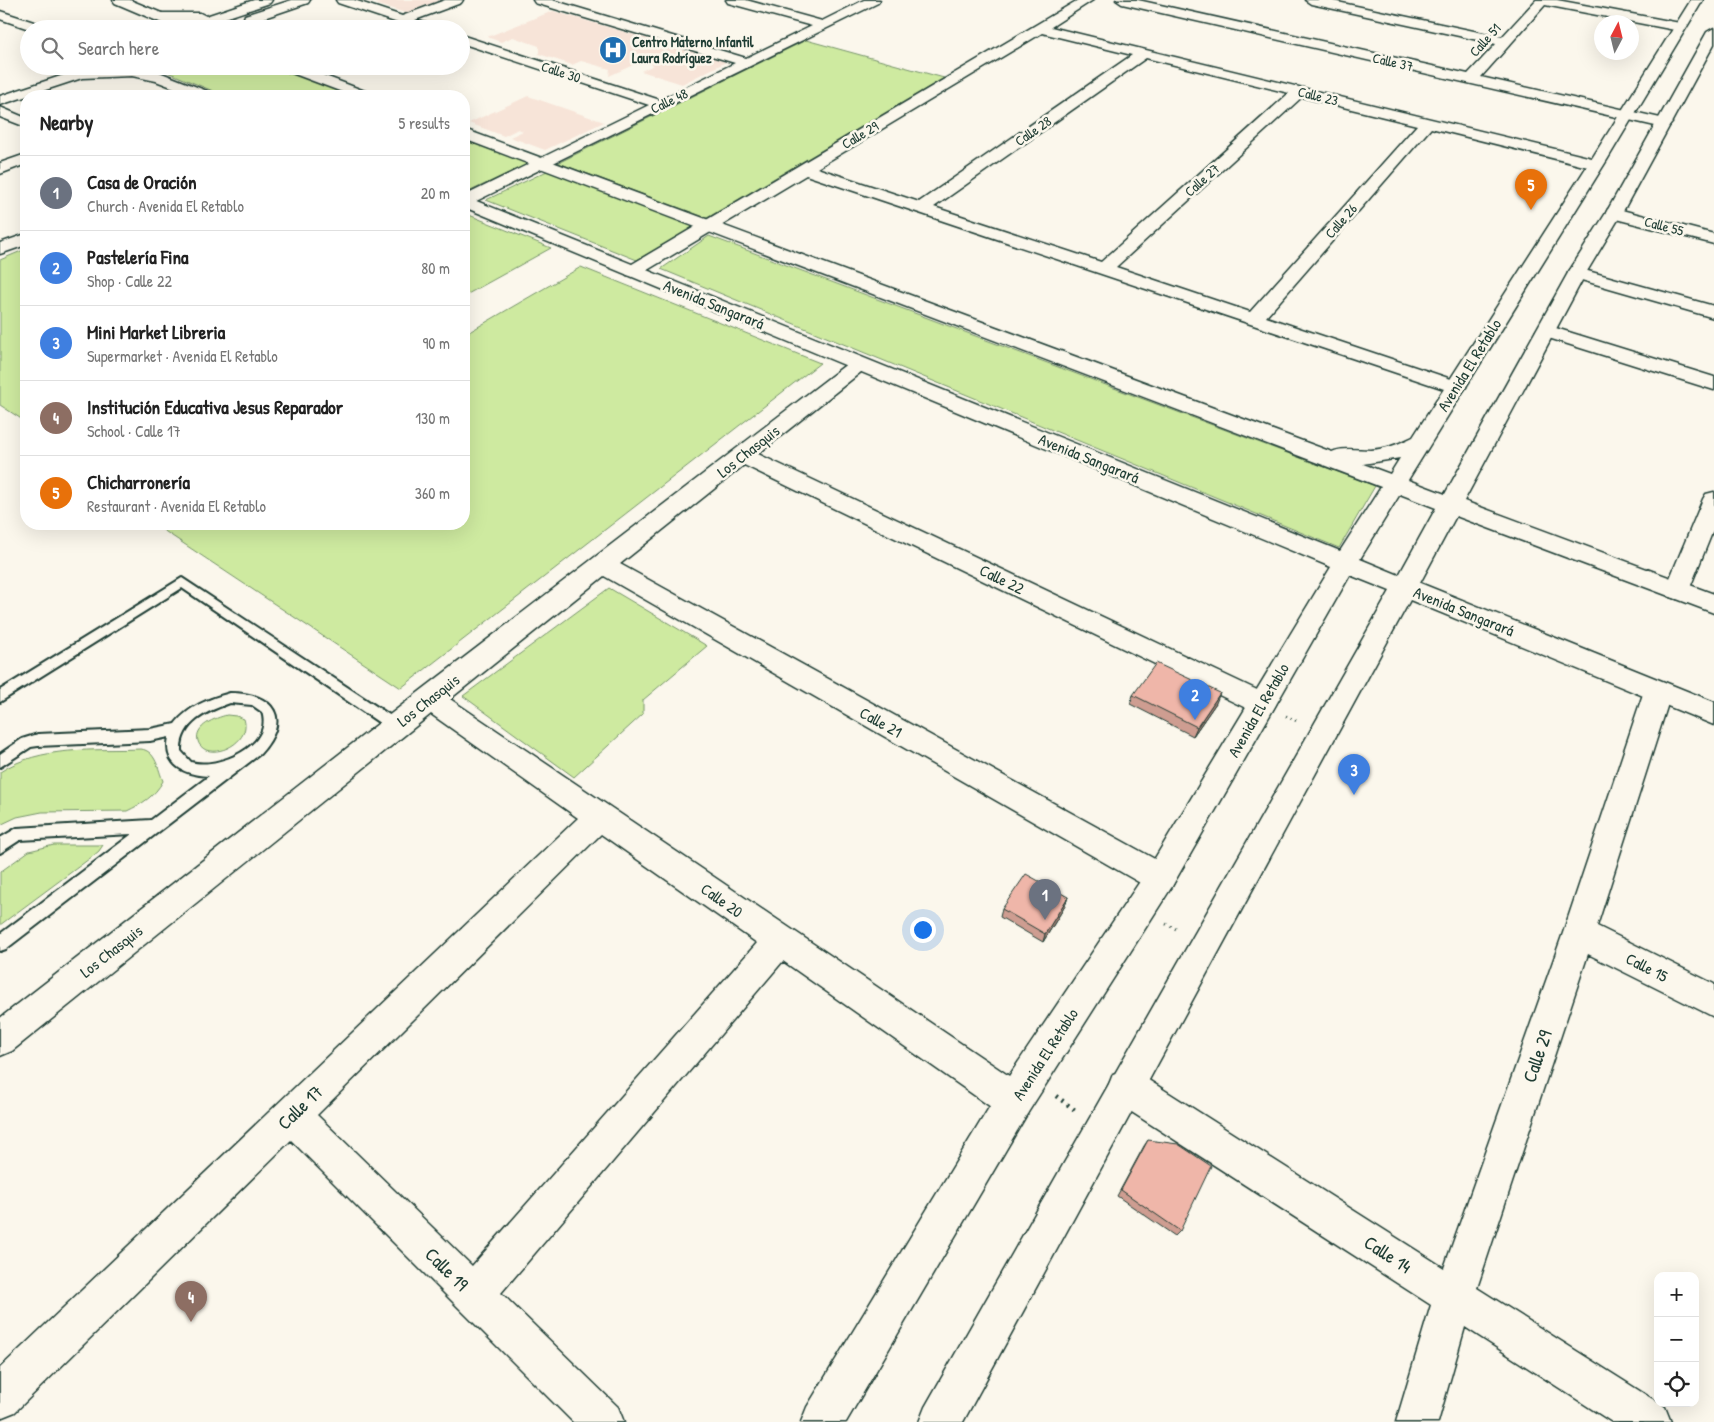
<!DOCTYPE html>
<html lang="en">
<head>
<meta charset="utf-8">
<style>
	:root { --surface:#fff; --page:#f6f6f6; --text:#222; --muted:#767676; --line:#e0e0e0; --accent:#0f766e }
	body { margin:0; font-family:"Patrick Hand",sans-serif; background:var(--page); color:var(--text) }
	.controls { position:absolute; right:15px; bottom:15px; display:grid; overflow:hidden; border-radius:10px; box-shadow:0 5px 20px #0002 }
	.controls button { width:45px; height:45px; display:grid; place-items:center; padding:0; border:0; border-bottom:1px solid var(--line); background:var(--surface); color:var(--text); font:25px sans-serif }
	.compass { position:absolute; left:1594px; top:15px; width:45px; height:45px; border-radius:50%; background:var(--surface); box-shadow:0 5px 20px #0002; rotate:7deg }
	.you { position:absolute; left:922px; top:929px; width:18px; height:18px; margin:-12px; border:4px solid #fff; border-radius:50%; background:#1a73e8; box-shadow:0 0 0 8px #1a73e833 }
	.badge { display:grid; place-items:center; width:32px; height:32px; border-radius:50%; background:var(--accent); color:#fff; font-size:16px; font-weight:700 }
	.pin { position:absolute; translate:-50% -41px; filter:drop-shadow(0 1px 2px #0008) }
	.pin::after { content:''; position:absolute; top:26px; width:18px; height:15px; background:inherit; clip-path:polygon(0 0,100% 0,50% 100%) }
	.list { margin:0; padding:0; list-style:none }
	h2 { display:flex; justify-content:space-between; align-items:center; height:65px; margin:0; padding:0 20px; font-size:21px }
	h2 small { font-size:16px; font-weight:400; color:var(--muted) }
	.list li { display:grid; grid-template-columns:32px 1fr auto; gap:15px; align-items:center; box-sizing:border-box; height:75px; padding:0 20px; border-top:1px solid var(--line) }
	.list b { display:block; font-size:19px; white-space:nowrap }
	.list p { margin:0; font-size:16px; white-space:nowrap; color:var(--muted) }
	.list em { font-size:16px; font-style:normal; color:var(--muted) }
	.icon { flex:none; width:28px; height:28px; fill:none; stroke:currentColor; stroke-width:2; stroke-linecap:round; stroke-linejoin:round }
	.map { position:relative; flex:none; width:1714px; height:1422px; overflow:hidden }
	.search { position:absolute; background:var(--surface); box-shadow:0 5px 20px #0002; left:20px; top:20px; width:450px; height:55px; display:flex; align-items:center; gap:12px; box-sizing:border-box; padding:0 18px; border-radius:28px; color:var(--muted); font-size:19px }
	.panel { position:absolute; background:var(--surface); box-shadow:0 5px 20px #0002; left:20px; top:90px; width:450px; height:440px; border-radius:20px }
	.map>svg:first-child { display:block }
	.built { fill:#f7e4d8 }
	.green { fill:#ceeaa0; stroke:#76946a }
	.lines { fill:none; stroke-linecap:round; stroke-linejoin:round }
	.lane-casing { stroke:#1f3d34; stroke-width:4 }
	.street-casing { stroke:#1f3d34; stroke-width:3 }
	.secondary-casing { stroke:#1f3d34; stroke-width:3 }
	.path-far1 { stroke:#1f3d34; stroke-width:3; stroke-dasharray:1 4; stroke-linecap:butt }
	.path { stroke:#1f3d34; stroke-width:4.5; stroke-dasharray:2 5; stroke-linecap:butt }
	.lane { fill:#fbf7ec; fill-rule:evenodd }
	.street { fill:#fbf7ec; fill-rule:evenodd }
	.secondary { fill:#fbf7ec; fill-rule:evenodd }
	.wall { fill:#ce9d91; stroke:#1f3d34 }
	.shaded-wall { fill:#a77f76; stroke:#1f3d34 }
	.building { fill:#efb6a9; stroke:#1f3d34 }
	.labels { text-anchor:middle; stroke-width:5; stroke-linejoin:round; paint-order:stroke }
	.far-street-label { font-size:14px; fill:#1f3d34; stroke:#fbf7ec }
	.far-poi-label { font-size:14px; font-weight:bold; fill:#1f3d34; stroke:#fbf7ec; text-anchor:start }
	.street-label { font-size:16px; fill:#1f3d34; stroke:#fbf7ec }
	.near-street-label { font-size:19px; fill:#1f3d34; stroke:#fbf7ec }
</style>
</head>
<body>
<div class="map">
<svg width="1714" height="1422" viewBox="0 0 1714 1422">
	<rect width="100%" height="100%" fill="#fbf7ec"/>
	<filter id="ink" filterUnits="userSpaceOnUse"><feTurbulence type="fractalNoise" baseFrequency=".02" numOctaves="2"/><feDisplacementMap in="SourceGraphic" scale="10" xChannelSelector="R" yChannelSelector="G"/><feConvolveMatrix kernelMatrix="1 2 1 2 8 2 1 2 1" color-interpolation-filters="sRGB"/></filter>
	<g filter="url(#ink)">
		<path class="built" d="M386,0h55l-35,13 -30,-9z
			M553,11l173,51 -44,22 -41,-13 13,-6 -12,-4 -33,15 1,-7 -29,-8 -9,4 -33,-11v-8l-26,-9 -12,5 -14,-5z
			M528,96l76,26 -59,28 -35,-13 13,-6 -5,-2 -14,7 -35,-13z"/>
		<path class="green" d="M806,40l138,38 -237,140 -149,-55z
			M153,66h120l80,30h-128z
			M464,138l66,25 -66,31z
			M547,171l148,56 -58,33 -151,-60z
			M464,213l87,35 -87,48z
			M709,236l666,250 -36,62 -678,-279z
			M26,249v173l-26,-17v-145z
			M581,267l239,96 -419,325 -247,-164h310v-189z
			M609,588l98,58 -64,54v14l-69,63 -111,-81z
			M227,715l9,1 8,3c7,20 -21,37 -38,31 -4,-2 -7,-5 -8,-9 -4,-15 17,-23 29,-26z
			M141,749c15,2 17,20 22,32 -8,15 -21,23 -36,30l-85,1 -25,5 -17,8v-53c41,-27 94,-21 141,-23z
			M54,845h49l-4,6 -6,5 -93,69v-53l29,-21z"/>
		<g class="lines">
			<g class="lane-casing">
				<path id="lane" d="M182,578l218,144 2,4 -2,4 -5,1 -5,-1 -208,-142 -182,114v-12z
					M230,693c45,0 62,26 30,61l-254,195 -6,2v-17l132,-100 -112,6 -20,13v-15l17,-10 134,-8 58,-44c-25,-1 -46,-11 -40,-39l-19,4 -112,5 -7,1 -31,20v-13l22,-15 16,-5 112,-5 25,-5c14,-18 34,-25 55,-31zM230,703l22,2 10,7c12,34 -45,58 -71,50l-10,-11c-1,-28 26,-40 49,-48z"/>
			</g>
			<g class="street-casing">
				<path id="street" d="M113,0h17l58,24 1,3 -1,2h-12l-61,-26z
					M336,0h18l48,16 43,-16h18l-2,3 -46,17 20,6 1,3h-20l-78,-26z
					M533,0h19l194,58 66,-32 -84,-23 -2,-3h20l76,21 42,-21h16l-2,3 -414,204v-11l185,-91 -188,-62v-8l199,65 75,-37 -200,-60z
					M1078,0h15l-42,27 545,132 6,2 2,3 -2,3 -6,2 -165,-41 -165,189 197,66 3,4 -3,4 -7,2 -650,-218 -167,100 -6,1 -6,-1 -3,-4 3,-4zM1042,33l90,22 -213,147 -102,-34zM1146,58l143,35 -188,169 -167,-55zM1302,97l115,28 -167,187 -134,-45z
					M1116,0h22l330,74 28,-30 -185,-40 -6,-4h23l174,37 34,-37h21l123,23 6,4 -6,4 -135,-26 -64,72 188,43 3,3 -3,3 -5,2 -542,-124z
					M0,107l26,11v9l-26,-10z
					M26,154v10l-26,10v-11z
					M1614,208l100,26v10l-106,-27 -2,-4 2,-4z
					M26,234v11l-26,9v-11z
					M1577,268l137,38v12l-143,-41 -3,-4 3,-4z
					M1546,325l168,52v13l-175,-55 -3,-4 3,-4z
					M859,358l7,2 3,4 -3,4 -108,86 514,243 4,7 -4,7 -10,4 -10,-4 -508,-246 -124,99 551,304 5,10 -5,10 -11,4 -11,-4 -545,-312 -154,123 577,389 5,13 -5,13 -13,5 -13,-5 -218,-153 -282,332 117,114 6,15h-51l-282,-282 -276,272 -15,6v-50l578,-550 -147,-104 -419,337 -12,5v-38l419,-326 433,-332zM601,834l156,109 -285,323 -155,-151z
					M1714,492v36l-25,62 -3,6 -9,3 -9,-3 -3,-6 38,-91 3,-5z
					M1658,681l10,3 4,7 -75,235 117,58v33l-126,-63 -111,334 188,119 6,15h-59l-147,-95 -27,95h-42l35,-117 -318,-205 -5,-13 5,-13 13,-5 13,5 305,194 119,-335 81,-242 4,-7z"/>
			</g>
			<g class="secondary-casing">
				<path id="secondary" d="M254,0h18l-2,3 -78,26h-20l1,-3 17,-5h-32l-6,-4 6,-4h42l6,3z
					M292,0h18l-2,3 -53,18 -5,1 -6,-4 1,-3z
					M1691,0h12l-96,160 -199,320 37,14 123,-221 38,-60 101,-181 7,-4v16l-92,169 -36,60 -122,228 250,93v19l-258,-97 -36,67 294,119v23l-304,-125 -447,822h-44l6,-15 465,-816 -40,-16 -179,313 -144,226 -181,308h-45l6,-15 194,-319 148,-220 182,-301 -867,-360v-11l876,355 41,-64 -917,-348v-10l868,323c11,-5 26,-2 39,-2 15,-1 28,-6 42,-13l178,-277zM1400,458l-10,16 -27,-10zM1400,494l36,14 -37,67 -39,-16z
					M0,11l46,15 1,3h-18l-29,-10z
					M91,66h21l-3,3h27l8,-3 68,27 2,3h-19l-39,-15 -24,-5 -50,2 -82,27v-9z
					M279,66h20l71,27 2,3h-19l-72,-27z"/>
			</g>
			<path class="path-far1" d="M1286,716l13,6
				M1166,924l12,6"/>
			<path class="path" d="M1056,1096l19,14"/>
			<use href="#lane" class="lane"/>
			<use href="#street" class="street"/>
			<use href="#secondary" class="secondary"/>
		</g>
		<path class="wall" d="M1133,695l83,8 -23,33 -63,-32z
			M1068,897l-3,9 -22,36 -43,-25 2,-8z
			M1148,1140l32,91 -5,5 -58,-40 27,-50z"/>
		<path class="shaded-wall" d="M1220,693l-4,10 -23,33 4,-9z
			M1068,897l-3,9 -22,36 2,-8z"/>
		<path class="building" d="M1156,663l64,30 -23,34 -64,-32z
			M1026,874l42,23 -23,37 -43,-25z
			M1148,1140l30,4 33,22 -31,65 -59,-41z"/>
	</g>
	<defs>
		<g id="hospital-disc" transform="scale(1.4375)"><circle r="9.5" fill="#1f6fb2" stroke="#fbf7ec"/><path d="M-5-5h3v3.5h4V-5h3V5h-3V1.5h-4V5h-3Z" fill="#fff"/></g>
	</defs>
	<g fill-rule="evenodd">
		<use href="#hospital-disc" x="613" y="50"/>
	</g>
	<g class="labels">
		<g class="far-street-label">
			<text transform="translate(1485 40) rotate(-48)" y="5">Calle 51</text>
			<text transform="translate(1393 62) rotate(13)" y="5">Calle 37</text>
			<text transform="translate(561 72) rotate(18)" y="5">Calle 30</text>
			<text transform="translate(1318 96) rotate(14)" y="5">Calle 23</text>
			<text transform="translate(669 101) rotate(-26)" y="5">Calle 48</text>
			<text transform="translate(1033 131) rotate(-35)" y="5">Calle 28</text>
			<text transform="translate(860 135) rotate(-31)" y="5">Calle 29</text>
			<text transform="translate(1202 180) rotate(-42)" y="5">Calle 27</text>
			<text transform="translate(1341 221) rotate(-49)" y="5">Calle 26</text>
			<text transform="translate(1664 226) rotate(15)" y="5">Calle 55</text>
		</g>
		<g class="far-poi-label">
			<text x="632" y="47">Centro Materno Infantil<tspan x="632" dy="16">Laura Rodríguez</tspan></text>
		</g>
		<g class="street-label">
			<text transform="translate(714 304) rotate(22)" y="6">Avenida Sangarará</text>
			<text transform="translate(1469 365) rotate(-58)" y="6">Avenida El Retablo</text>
			<text transform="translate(748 451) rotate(-38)" y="6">Los Chasquis</text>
			<text transform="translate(1089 458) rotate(22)" y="6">Avenida Sangarará</text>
			<text transform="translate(1002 579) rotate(26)" y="6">Calle 22</text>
			<text transform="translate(1464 611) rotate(22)" y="6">Avenida Sangarará</text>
			<text transform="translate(428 700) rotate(-38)" y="6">Los Chasquis</text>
			<text transform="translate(1258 710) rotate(-60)" y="6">Avenida El Retablo</text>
			<text transform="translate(881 722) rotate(29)" y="6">Calle 21</text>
			<text transform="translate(722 900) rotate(35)" y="6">Calle 20</text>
			<text transform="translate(111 951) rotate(-38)" y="6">Los Chasquis</text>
			<text transform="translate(1647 967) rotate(27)" y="6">Calle 15</text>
			<text transform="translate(1045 1054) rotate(-57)" y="6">Avenida El Retablo</text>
		</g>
		<g class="near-street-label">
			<text transform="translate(1537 1056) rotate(-71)" y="7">Calle 29</text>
			<text transform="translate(300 1107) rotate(-44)" y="7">Calle 17</text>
			<text transform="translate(1388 1254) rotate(33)" y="7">Calle 14</text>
			<text transform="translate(447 1269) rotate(45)" y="7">Calle 19</text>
		</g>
	</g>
</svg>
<div class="controls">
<button>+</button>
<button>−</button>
<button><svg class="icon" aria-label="locate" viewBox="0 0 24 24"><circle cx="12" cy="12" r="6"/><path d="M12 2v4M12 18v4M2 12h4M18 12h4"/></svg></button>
</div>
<svg class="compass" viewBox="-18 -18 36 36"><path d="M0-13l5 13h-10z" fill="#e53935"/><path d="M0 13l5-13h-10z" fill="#767676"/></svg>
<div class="you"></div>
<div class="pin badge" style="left:1045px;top:920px;background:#6b7280">1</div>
<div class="pin badge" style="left:1195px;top:720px;background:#3f7fe0">2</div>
<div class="pin badge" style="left:1354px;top:795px;background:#3f7fe0">3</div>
<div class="pin badge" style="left:191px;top:1322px;background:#8d6e63">4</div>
<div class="pin badge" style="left:1531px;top:210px;background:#e8710a">5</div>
<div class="search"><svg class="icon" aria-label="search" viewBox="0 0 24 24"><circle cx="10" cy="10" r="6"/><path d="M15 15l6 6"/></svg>Search here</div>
<section class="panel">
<h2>Nearby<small>5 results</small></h2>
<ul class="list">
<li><span class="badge" style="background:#6b7280">1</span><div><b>Casa de Oración</b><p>Church · Avenida El Retablo</p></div><em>20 m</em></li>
<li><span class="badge" style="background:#3f7fe0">2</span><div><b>Pastelería Fina</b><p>Shop · Calle 22</p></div><em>80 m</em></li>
<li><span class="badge" style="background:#3f7fe0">3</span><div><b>Mini Market Libreria</b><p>Supermarket · Avenida El Retablo</p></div><em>90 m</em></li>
<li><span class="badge" style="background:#8d6e63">4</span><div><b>Institución Educativa Jesus Reparador</b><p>School · Calle 17</p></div><em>130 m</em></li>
<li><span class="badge" style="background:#e8710a">5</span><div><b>Chicharronería</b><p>Restaurant · Avenida El Retablo</p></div><em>360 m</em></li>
</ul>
</section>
</div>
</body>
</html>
